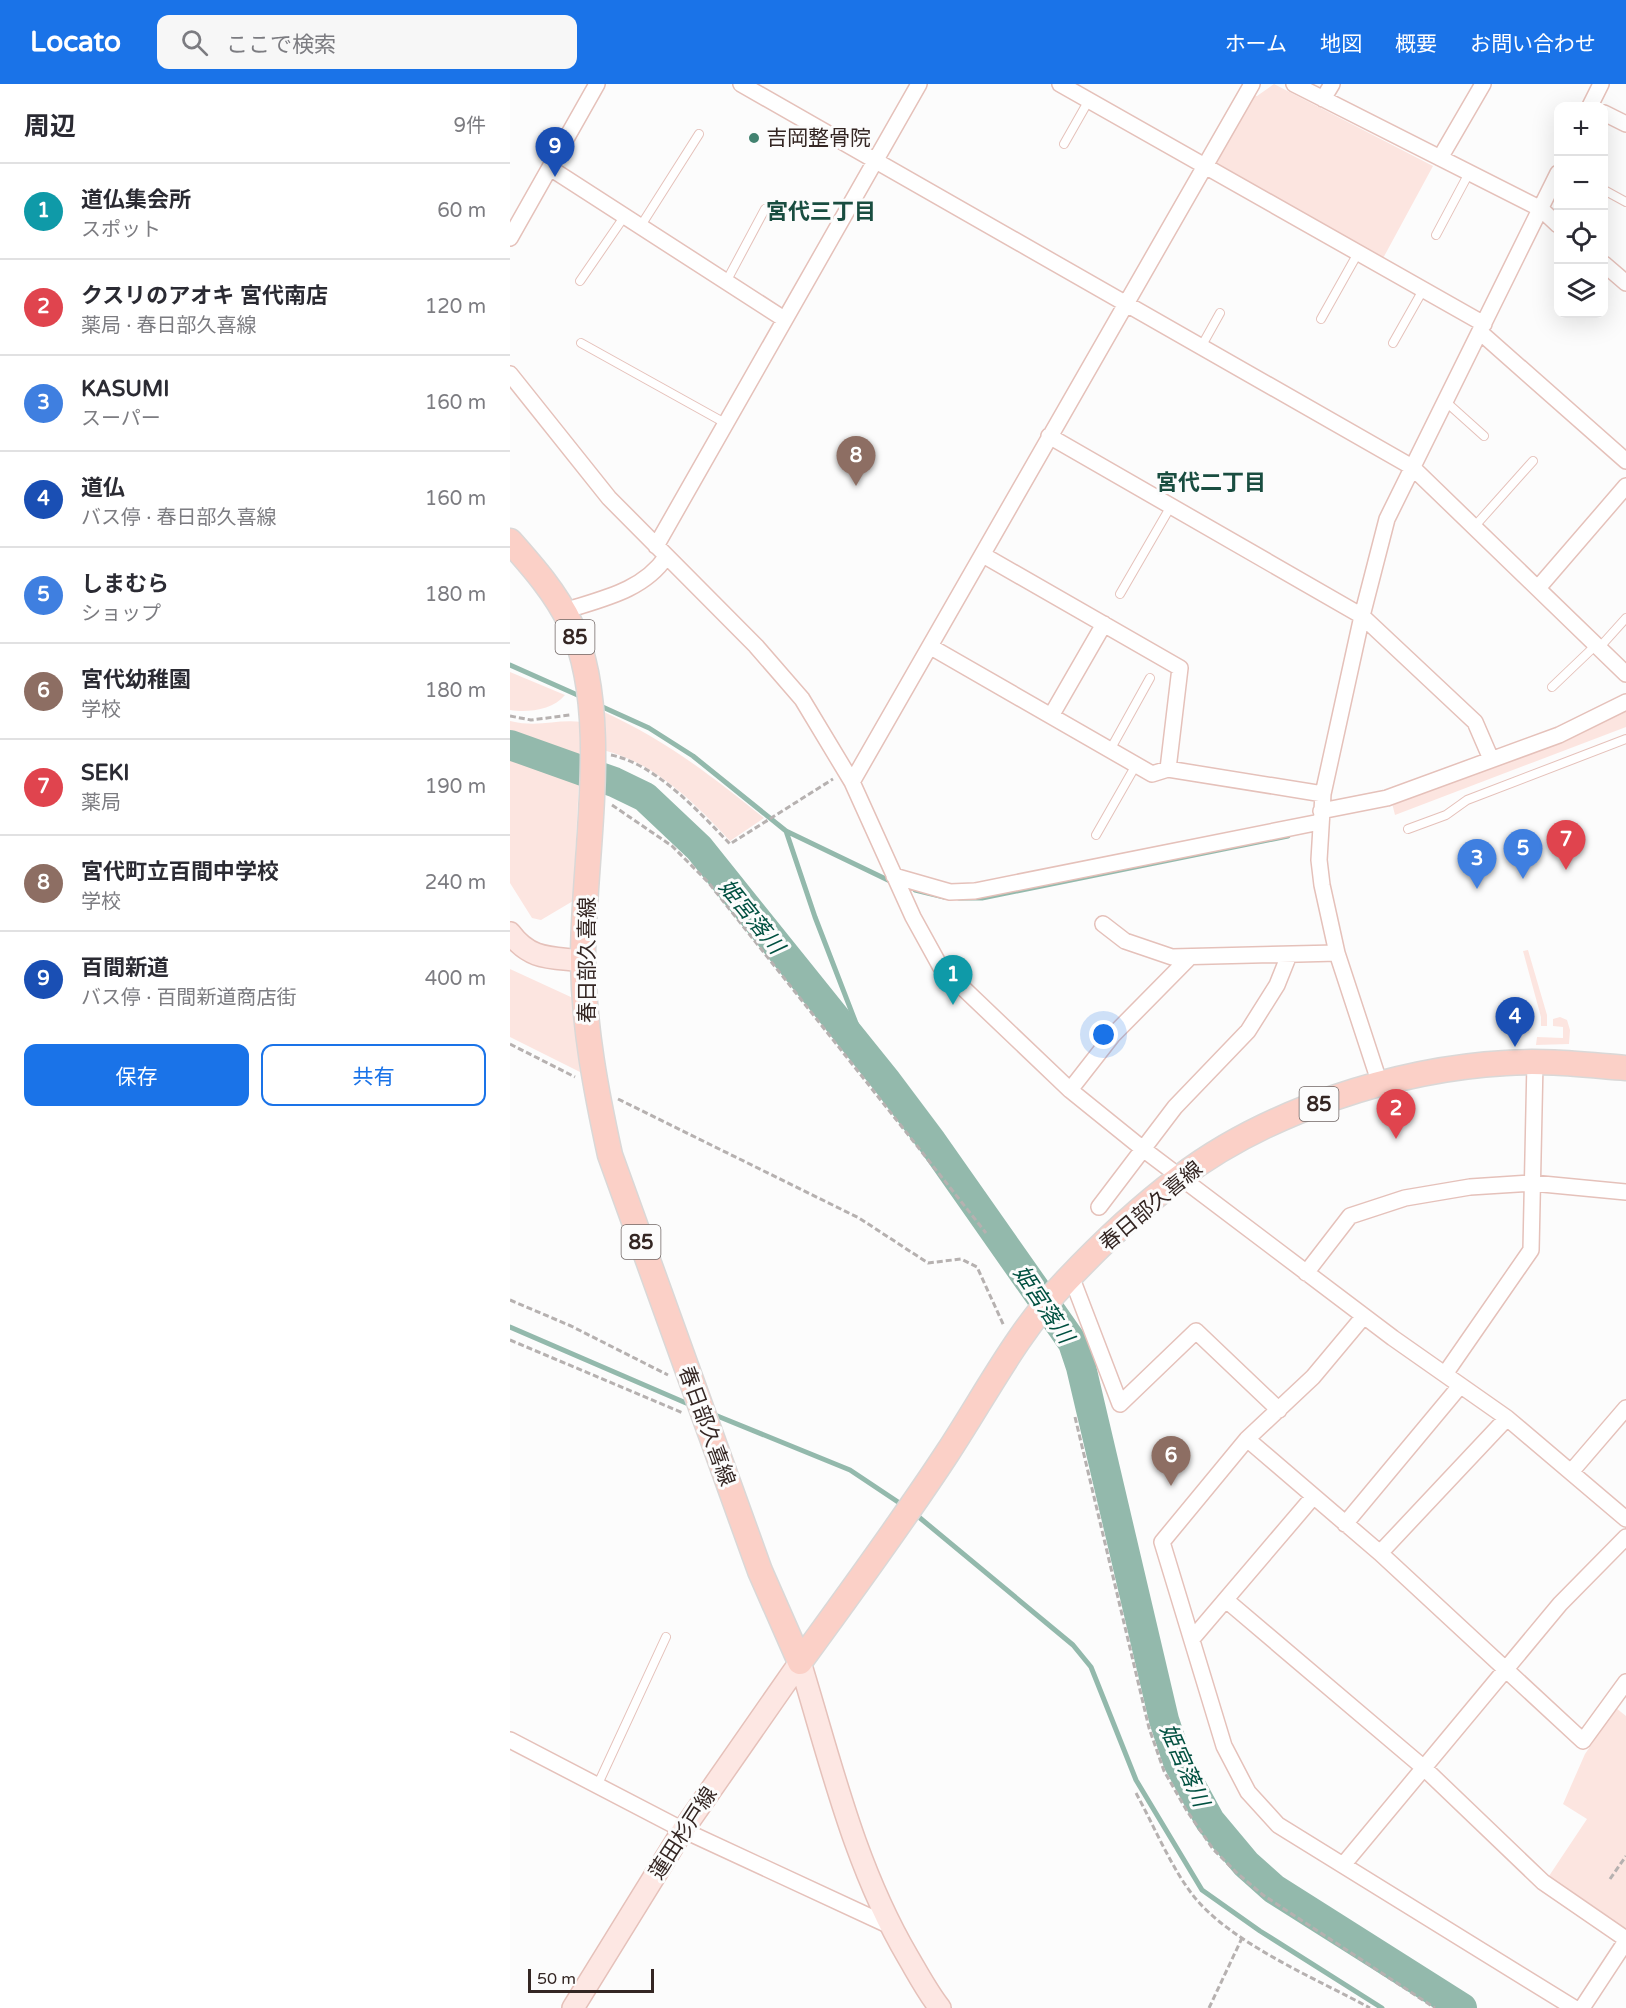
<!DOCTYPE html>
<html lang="ja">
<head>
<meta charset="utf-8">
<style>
	:root { --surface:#fff; --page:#f7f7f7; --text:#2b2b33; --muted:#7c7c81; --line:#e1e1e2; --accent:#1a73e8 }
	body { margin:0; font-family:"Varela Round","Noto Sans JP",sans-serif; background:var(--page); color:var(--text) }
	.controls { position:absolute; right:18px; top:18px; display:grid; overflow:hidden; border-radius:12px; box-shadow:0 6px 24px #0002 }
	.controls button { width:54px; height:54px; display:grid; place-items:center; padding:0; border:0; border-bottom:2px solid var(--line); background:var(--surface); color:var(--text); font:30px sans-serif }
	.scale { position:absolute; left:18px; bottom:15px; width:126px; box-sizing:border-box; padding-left:6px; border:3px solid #342623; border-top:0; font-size:16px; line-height:21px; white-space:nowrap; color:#342623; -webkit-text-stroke:4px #fcfcfc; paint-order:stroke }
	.you { position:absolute; left:594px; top:951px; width:21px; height:21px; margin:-15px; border:4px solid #fff; border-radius:50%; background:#1a73e8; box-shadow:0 0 0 9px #1a73e833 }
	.badge { display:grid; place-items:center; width:39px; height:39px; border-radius:50%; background:var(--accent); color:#fff; font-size:20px; font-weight:700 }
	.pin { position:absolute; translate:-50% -50px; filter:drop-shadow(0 2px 3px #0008) }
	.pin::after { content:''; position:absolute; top:32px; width:21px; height:18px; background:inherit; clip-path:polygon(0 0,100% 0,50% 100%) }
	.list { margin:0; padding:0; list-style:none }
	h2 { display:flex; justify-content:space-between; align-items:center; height:78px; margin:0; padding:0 24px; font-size:26px }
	h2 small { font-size:20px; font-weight:400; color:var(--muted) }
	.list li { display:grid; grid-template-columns:39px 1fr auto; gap:18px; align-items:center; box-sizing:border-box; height:96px; padding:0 24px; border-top:2px solid var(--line) }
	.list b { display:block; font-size:22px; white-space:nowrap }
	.list p { margin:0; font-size:20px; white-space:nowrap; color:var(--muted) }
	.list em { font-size:20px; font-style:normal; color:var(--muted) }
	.actions { display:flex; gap:12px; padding:18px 24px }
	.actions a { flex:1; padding:14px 0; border:2px solid var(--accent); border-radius:12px; text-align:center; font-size:21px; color:var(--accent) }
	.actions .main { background:var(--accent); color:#fff }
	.icon { flex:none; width:33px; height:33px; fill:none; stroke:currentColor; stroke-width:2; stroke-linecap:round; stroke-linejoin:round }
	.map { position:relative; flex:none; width:1116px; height:1924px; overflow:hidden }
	header { display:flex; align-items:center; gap:36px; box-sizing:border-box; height:84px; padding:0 30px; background:var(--accent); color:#fff }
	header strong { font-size:28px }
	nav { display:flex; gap:33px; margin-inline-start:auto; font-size:21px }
	.search { width:420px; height:54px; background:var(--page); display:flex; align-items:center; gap:15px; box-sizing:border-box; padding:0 21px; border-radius:12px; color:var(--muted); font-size:22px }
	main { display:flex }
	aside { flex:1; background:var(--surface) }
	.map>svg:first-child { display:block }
	.green { fill:#fce5e0 }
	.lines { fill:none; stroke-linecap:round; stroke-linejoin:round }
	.stream { stroke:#93b9ac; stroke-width:5 }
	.river { stroke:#93b9ac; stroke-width:30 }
	.lane-casing { stroke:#e5c1ba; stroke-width:10 }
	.street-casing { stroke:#e5c1ba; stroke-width:18 }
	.secondary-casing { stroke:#e5c1ba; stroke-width:24 }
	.primary-casing { stroke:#dad8d7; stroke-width:27 }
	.path { stroke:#b6b1b0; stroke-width:3; stroke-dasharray:6 3; stroke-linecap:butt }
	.lane { stroke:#fff; stroke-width:8 }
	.street { stroke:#fff; stroke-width:15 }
	.secondary { stroke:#fde7e3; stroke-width:21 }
	.primary { stroke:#fbd0c7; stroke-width:24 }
	.poi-dot { fill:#428270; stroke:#fcfcfc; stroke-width:2 }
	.labels { text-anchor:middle; stroke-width:6; stroke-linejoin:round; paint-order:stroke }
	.shield { fill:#fcfcfc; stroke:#706664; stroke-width:1.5 }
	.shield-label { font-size:20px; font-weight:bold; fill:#342623 }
	.poi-label { font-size:21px; fill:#342623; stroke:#fcfcfc; text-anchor:start }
	.street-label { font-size:21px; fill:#342623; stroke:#fcfcfc }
	.neighbourhood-label { font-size:22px; font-weight:bold; fill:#194d40; stroke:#fcfcfc }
	.water-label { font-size:22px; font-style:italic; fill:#005040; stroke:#fcfcfc }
</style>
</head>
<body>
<header>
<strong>Locato</strong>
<div class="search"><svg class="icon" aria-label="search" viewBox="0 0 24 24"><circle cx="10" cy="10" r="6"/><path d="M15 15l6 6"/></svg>ここで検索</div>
<nav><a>ホーム</a><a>地図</a><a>概要</a><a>お問い合わせ</a></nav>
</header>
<main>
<aside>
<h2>周辺<small>9件</small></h2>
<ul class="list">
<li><span class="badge" style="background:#0f9aa8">1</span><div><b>道仏集会所</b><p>スポット</p></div><em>60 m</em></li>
<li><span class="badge" style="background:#e0444e">2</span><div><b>クスリのアオキ 宮代南店</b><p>薬局 · 春日部久喜線</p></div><em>120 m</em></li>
<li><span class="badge" style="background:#3f7fe0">3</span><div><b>KASUMI</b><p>スーパー</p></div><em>160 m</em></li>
<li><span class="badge" style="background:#1a4fb4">4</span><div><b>道仏</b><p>バス停 · 春日部久喜線</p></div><em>160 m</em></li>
<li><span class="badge" style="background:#3f7fe0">5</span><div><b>しまむら</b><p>ショップ</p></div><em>180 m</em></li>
<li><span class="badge" style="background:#8d6e63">6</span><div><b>宮代幼稚園</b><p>学校</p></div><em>180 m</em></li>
<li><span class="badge" style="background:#e0444e">7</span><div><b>SEKI</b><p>薬局</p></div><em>190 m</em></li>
<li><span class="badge" style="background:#8d6e63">8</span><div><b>宮代町立百間中学校</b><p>学校</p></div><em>240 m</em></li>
<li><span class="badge" style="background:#1a4fb4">9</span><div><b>百間新道</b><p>バス停 · 百間新道商店街</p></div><em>400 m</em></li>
</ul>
<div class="actions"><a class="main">保存</a><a>共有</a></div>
</aside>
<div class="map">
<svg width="1116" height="1924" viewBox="0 0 1116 1924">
	<rect width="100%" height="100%" fill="#fcfcfc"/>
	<path class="green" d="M764,0l159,82 -52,96 -168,-98 39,-69 5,1z
		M0,588l55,23c-12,15 -38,18 -55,15z
		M1116,626v17l-231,88 -3,-12z
		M92,627c65,30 107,63 162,107l-34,23c-36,-39 -75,-78 -127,-91z
		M0,637c29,7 45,-2 72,1l-3,40 -69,-25z
		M0,670l69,26 -6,121 -32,19 -9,-2 -22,-35z
		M1018,866l19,65v11h-6v-9l-18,-66z
		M0,885l63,29 7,74 -70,-35z
		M1050,933l7,3 3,10 -1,14 -33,1 1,-8 26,1v-11l-10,-1v-7z
		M1106,1624l10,8v212l-77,-52 38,-57 -24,-15 22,-50z"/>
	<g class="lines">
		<path class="stream" d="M0,581l72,32
			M86,620l53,24 44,28 93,75 29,86 56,145
			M276,747l106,51
			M405,806l29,7
			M449,814h23l306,-62
			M0,1243l183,79
			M200,1329l140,57 54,36
			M404,1429l159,132 18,22 45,113 66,110 58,41 122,77"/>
		<path class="river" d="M0,661l104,37 31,15 54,51 188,234 45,60 141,201 8,24 83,353 14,42 32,59 36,43 28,25 188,119"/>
		<g class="lane-casing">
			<path id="lane" d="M554,60l25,-44
				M1094,106l22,12
				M130,143l59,-93
				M926,151l33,-62
				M70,197l44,-64
				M216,198l39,-73
				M811,235l37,-66
				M71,259l144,80
				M883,259l30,-53
				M691,263l19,-34
				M935,317l39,35
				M964,443l59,-66
				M610,510l51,-88
				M1089,564l27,-30
				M1042,603l44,-42
				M600,666l40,-72
				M898,745l38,-14 21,-15 159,-61
				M586,751l40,-70
				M88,1700l68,-147"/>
		</g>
		<g class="street-casing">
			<path id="street" d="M231,0l671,383 214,207
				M550,0l424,240
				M784,0l247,125 17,16
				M813,15l9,-15
				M1080,22l11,-22
				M1094,29l22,11
				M930,74l43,-74
				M40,84l234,151
				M0,154l87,-154
				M1094,180l22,19
				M970,248l146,129
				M0,290l99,124 147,148 46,53 50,83 61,135 27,49 130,124 73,59 250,189 114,80 119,101
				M539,352l313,180 113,106 16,37
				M146,462l263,-462
				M473,471l197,113 -12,101
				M1028,504l88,-102
				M54,527c37,-12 79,-20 102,-54
				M421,563l221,127 16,-5 155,25
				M541,632l53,-92
				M342,698l400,-698
				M811,727l66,-13 172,-63 67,-33
				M384,792l56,16 25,-1 345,-69
				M593,840l22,17 47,16 165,-4
				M870,1000l-43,-131 -15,-68 -3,-25 4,-66 39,-178 25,-97 171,-346
				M560,1006l43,-55 77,-78
				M589,1123l76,-100 73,-76 29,-46 12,-30
				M796,1189l44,-57 55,-18 65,-11 62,-4 94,9
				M561,1192l49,128 76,-73 83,79
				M854,1232l-51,61 -66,62 -85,103 62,204 24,46 30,33 296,183
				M935,1290l86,-124 4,-188
				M737,1355l133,114 203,188 43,-59
				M1061,1388l55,-64
				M835,1440l115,-138
				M870,1469l127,-135
				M716,1516l198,168 119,114 83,57
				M682,1555l121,-142
				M0,1656l173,90 207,96
				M833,1781l217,-261 66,-67
				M1072,1924l44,-67"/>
		</g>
		<g class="secondary-casing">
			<path id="secondary" d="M0,849c21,28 41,24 73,28
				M290,1578c31,101 54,203 108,295 10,17 20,36 32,51
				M63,1924l110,-178 117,-168"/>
		</g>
		<g class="primary-casing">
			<path id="primary" d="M0,457c23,26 46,52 61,84 42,88 11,239 12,337 1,66 13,129 27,193l150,416 40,91
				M290,1578c50,-69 101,-138 148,-210 38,-58 70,-121 118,-171 35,-37 73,-73 113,-103 88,-67 218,-109 327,-115 40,-3 80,2 120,5"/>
		</g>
		<path class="path" d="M0,632l21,4 39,-5
			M101,671c45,9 89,58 119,89l103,-65
			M102,721l60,41 36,36 278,351
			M0,960l65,33
			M108,1015l241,119 69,45 33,-4 16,8 27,59
			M0,1216l61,26 97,49
			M0,1256l173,73
			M565,1333l74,311 15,43 23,40 26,38 24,24 26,22 172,113
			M626,1709c17,31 35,74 56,101 36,48 125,85 178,114
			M1100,1795l16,-23
			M699,1924l33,-70"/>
		<use href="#lane" class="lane"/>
		<use href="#street" class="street"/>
		<use href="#secondary" class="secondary"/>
		<use href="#primary" class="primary"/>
	</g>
	<circle class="poi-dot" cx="244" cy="54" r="6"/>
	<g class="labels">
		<g class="shield">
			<rect x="45.5" y="536" width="39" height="34" rx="4.5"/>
			<rect x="789.5" y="1003" width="39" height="34" rx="4.5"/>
			<rect x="111.5" y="1141" width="39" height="34" rx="4.5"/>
		</g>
		<g class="shield-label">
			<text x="65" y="560">85</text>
			<text x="809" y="1027">85</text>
			<text x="131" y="1165">85</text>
		</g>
		<g class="poi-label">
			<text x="256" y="61">吉岡整骨院</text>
		</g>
		<g class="street-label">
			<text transform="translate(77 876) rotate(-90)" y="7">春日部久喜線</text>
			<text transform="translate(641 1122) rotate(-40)" y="7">春日部久喜線</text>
			<text transform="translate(197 1342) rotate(70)" y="7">春日部久喜線</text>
			<text transform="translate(173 1749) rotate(-57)" y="7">蓮田杉戸線</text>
		</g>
		<g class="neighbourhood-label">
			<text x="311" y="135">宮代三丁目</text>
			<text x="701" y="406">宮代二丁目</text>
		</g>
		<g class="water-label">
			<text transform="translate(242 832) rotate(51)" y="8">姫宮落川</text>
			<text transform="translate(534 1220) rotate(56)" y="8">姫宮落川</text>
			<text transform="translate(675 1681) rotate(66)" y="8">姫宮落川</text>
		</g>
	</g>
</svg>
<div class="controls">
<button>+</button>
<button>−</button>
<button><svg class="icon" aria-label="locate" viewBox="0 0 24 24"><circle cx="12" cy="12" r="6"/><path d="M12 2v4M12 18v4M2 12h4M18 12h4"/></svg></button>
<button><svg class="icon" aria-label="layers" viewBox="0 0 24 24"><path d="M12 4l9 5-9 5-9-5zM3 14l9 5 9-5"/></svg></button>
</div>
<div class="scale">50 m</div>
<div class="you"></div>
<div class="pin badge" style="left:443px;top:921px;background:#0f9aa8">1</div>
<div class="pin badge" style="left:886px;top:1055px;background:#e0444e">2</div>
<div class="pin badge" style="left:967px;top:805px;background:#3f7fe0">3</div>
<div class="pin badge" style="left:1005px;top:963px;background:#1a4fb4">4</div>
<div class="pin badge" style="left:1013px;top:795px;background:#3f7fe0">5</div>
<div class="pin badge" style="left:661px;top:1402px;background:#8d6e63">6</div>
<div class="pin badge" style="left:1056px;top:786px;background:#e0444e">7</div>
<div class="pin badge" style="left:346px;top:402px;background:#8d6e63">8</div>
<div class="pin badge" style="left:45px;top:93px;background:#1a4fb4">9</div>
</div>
</main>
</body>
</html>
